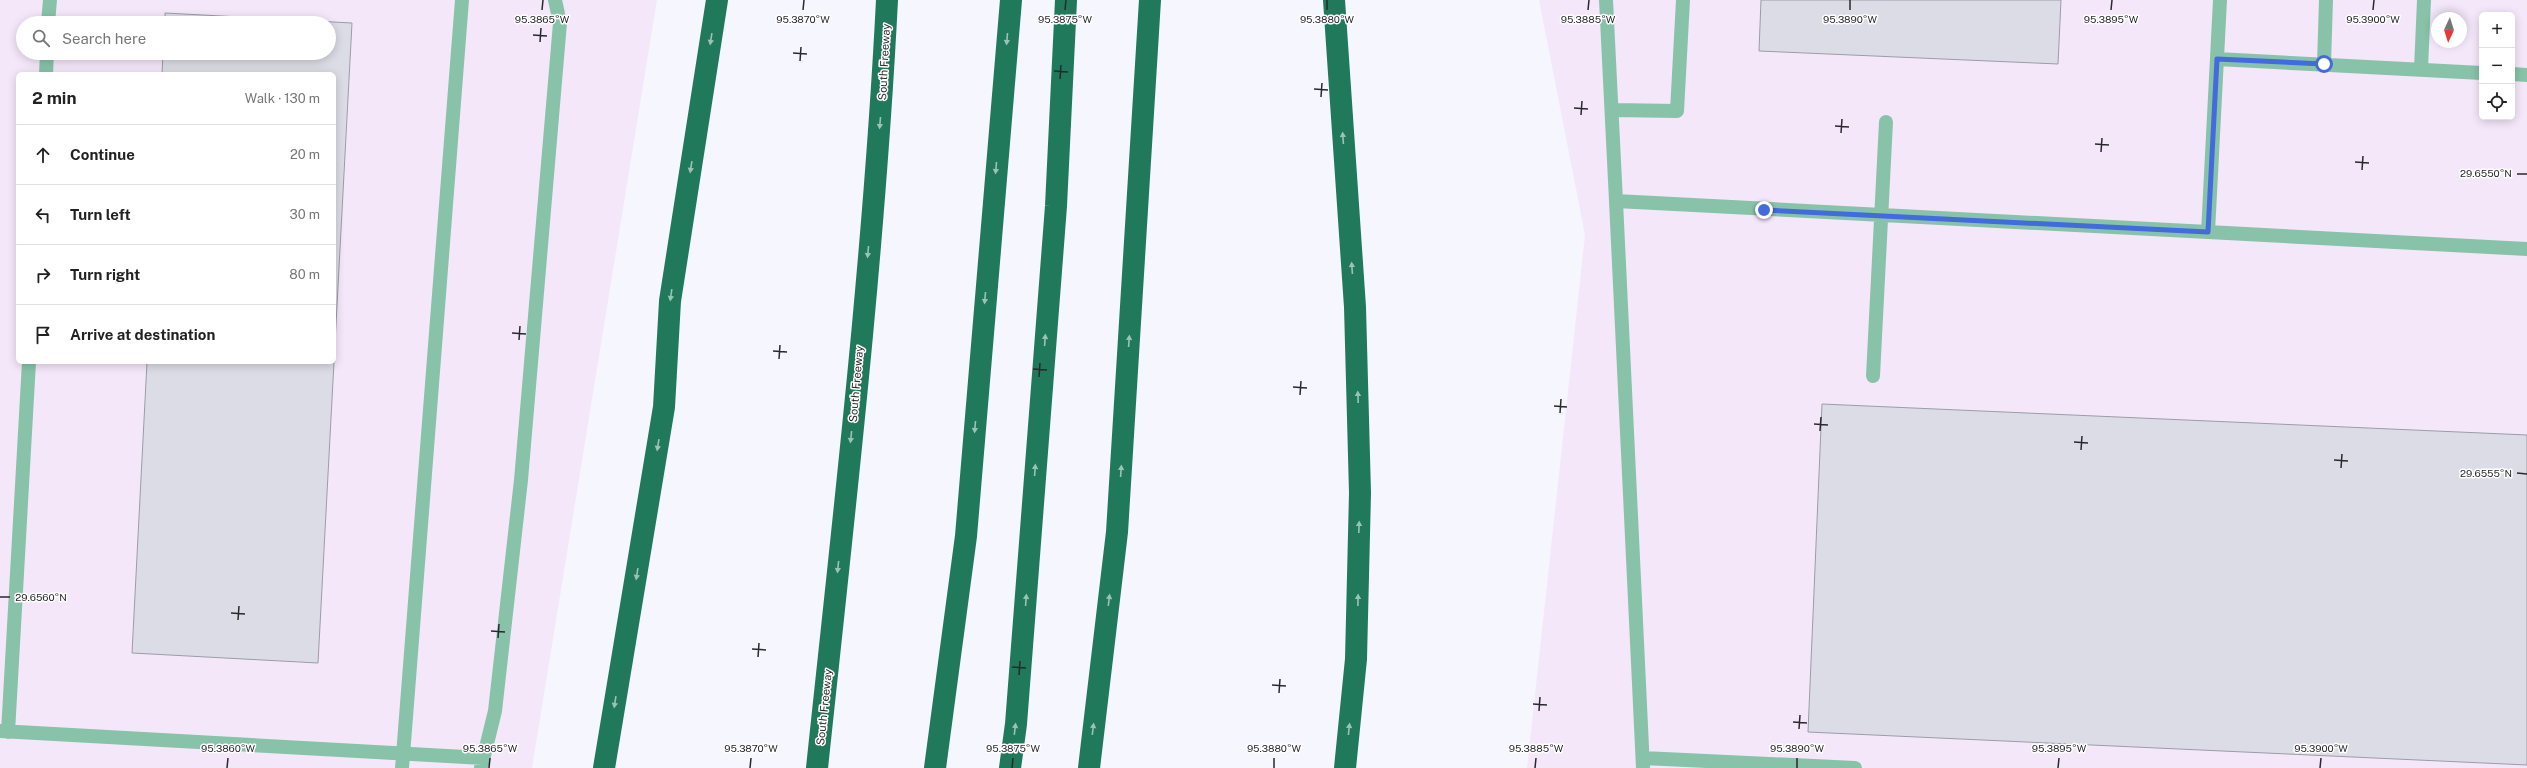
<!DOCTYPE html>
<html lang="en">
<head>
<meta charset="utf-8">
<style>
	:root { --surface:#fff; --page:#f2f2f2; --text:#222; --muted:#767676; --line:#e0e0e0 }
	body { margin:0; font-family:"Public Sans",sans-serif; background:var(--page); color:var(--text) }
	.controls { position:absolute; right:12px; top:12px; display:grid; overflow:hidden; border-radius:6px; box-shadow:0 2px 10px #0003 }
	.controls button { width:36px; height:36px; display:grid; place-items:center; padding:0; border:0; border-bottom:1px solid var(--line); background:var(--surface); color:var(--text); font:20px sans-serif }
	.compass { position:absolute; left:2431px; top:12px; width:36px; height:36px; border-radius:50%; background:var(--surface); box-shadow:0 2px 10px #0003; rotate:184deg }
	.stop { position:absolute; width:12px; height:12px; margin:-9px; border:3px solid #426bdd; border-radius:50%; background:#fff }
	.stop.end { background:#426bdd; border-color:#fff; box-shadow:0 1px 4px #0008 }
	.list { margin:0; padding:0; list-style:none }
	h2 { display:flex; justify-content:space-between; align-items:center; height:52px; margin:0; padding:0 16px; font-size:17px }
	h2 small { font-size:13px; font-weight:400; color:var(--muted) }
	.list li { display:grid; grid-template-columns:26px 1fr auto; gap:12px; align-items:center; box-sizing:border-box; height:60px; padding:0 16px; border-top:1px solid var(--line) }
	.list b { display:block; font-size:15px; white-space:nowrap }
	.list em { font-size:13px; font-style:normal; color:var(--muted) }
	.icon { flex:none; width:22px; height:22px; fill:none; stroke:currentColor; stroke-width:2; stroke-linecap:round; stroke-linejoin:round }
	.map { position:relative; flex:none; width:2527px; height:768px; overflow:hidden }
	.search { position:absolute; background:var(--surface); box-shadow:0 2px 10px #0003; left:16px; top:16px; width:320px; height:44px; display:flex; align-items:center; gap:10px; box-sizing:border-box; padding:0 14px; border-radius:22px; color:var(--muted); font-size:15px }
	.panel { position:absolute; background:var(--surface); box-shadow:0 2px 10px #0003; left:16px; top:72px; width:320px; height:292px; border-radius:6px }
	.map>svg:first-child { display:block }
	.industrial { fill:#f5e7fa; fill-rule:evenodd }
	.building { fill:#dcdce6; stroke:#9c9ca6 }
	.lines { fill:none; stroke-linecap:round; stroke-linejoin:round }
	.lane { stroke:#88c3a9; stroke-width:14 }
	.highway { stroke:#21795b; stroke-width:22 }
	.oneway { fill:#9bc3b5 }
	.route { stroke:#426bdd; stroke-width:5 }
	.ticks { fill:none; stroke:#29292d; stroke-width:1.5 }
	.labels { text-anchor:middle; stroke-width:3; stroke-linejoin:round; paint-order:stroke }
	.street-label { font-size:11px; fill:#29292d; stroke:#fff }
	.ticks-label { font-size:10px; text-anchor:middle; fill:#29292d; stroke:#fff; stroke-width:3; stroke-linejoin:round; paint-order:stroke }
</style>
</head>
<body>
<div class="map">
<svg width="2527" height="768" viewBox="0 0 2527 768">
	<rect width="100%" height="100%" fill="#f6f6fe"/>
	<path class="industrial" d="M0,0h657l-125,768h-532zM23,23h306v30h-306zM18,74h316v288h-316z
		M1539,0h988v768h-1000l58,-533zM2482,15h30v102h-30zM2437,18h24v24h-24z"/>
	<path class="building" d="M1761,0h300l-3,64 -299,-13z
		M165,13l187,10 -34,640 -186,-10 15,-291h187v-288h-172l1,-21h166v-30h-164z
		M1822,404l705,31v330l-719,-33z"/>
	<g class="lines">
		<path class="lane" d="M1606,0l10,201 592,31 12,-232
			M48,23l2,-23
			M2217,59l265,14
			M2324,64l2,-64
			M2421,69l3,-69
			M46,74l1,-21
			M2512,74l15,1
			M1613,110l64,1 6,-111
			M1616,201l27,567
			M2208,232l319,17
			M1873,376l13,-254
			M0,731l483,27
			M8,732l21,-370
			M1643,758l212,10
			M402,768l60,-768
			M481,768l14,-57 26,-231 39,-457 -5,-23"/>
		<path class="highway" d="M1334,0l21,307 5,186 -4,166 -11,109
			M604,768l60,-361 6,-106 47,-301
			M817,768c27,-255 57,-511 70,-768
			M935,768l31,-232 45,-536
			M1010,768l6,-44 40,-518 10,-206
			M1089,768l28,-236 33,-532"/>
	</g>
	<defs><path id="oneway-solid" d="M-6-.8H1V-3.2L6.5 0L1 3.2V.8H-6Z"/></defs>
	<g class="oneway">
		<use href="#oneway-solid" transform="translate(711 39) rotate(99)"/>
		<use href="#oneway-solid" transform="translate(1007 39) rotate(95)"/>
		<use href="#oneway-solid" transform="translate(880 123) rotate(95)"/>
		<use href="#oneway-solid" transform="translate(1343 138) rotate(-94)"/>
		<use href="#oneway-solid" transform="translate(691 167) rotate(99)"/>
		<use href="#oneway-solid" transform="translate(996 168) rotate(95)"/>
		<use href="#oneway-solid" transform="translate(868 252) rotate(95)"/>
		<use href="#oneway-solid" transform="translate(1352 268) rotate(-94)"/>
		<use href="#oneway-solid" transform="translate(671 295) rotate(98)"/>
		<use href="#oneway-solid" transform="translate(985 298) rotate(95)"/>
		<use href="#oneway-solid" transform="translate(1045 340) rotate(-86)"/>
		<use href="#oneway-solid" transform="translate(1129 341) rotate(-86)"/>
		<use href="#oneway-solid" transform="translate(1358 397) rotate(-92)"/>
		<use href="#oneway-solid" transform="translate(975 427) rotate(95)"/>
		<use href="#oneway-solid" transform="translate(851 437) rotate(96)"/>
		<use href="#oneway-solid" transform="translate(658 445) rotate(99)"/>
		<use href="#oneway-solid" transform="translate(1035 470) rotate(-86)"/>
		<use href="#oneway-solid" transform="translate(1121 471) rotate(-86)"/>
		<use href="#oneway-solid" transform="translate(1359 527) rotate(-88)"/>
		<use href="#oneway-solid" transform="translate(838 567) rotate(96)"/>
		<use href="#oneway-solid" transform="translate(637 574) rotate(99)"/>
		<use href="#oneway-solid" transform="translate(1026 600) rotate(-86)"/>
		<use href="#oneway-solid" transform="translate(1109 600) rotate(-83)"/>
		<use href="#oneway-solid" transform="translate(1358 600) rotate(-89)"/>
		<use href="#oneway-solid" transform="translate(615 702) rotate(99)"/>
		<use href="#oneway-solid" transform="translate(1015 729) rotate(-83)"/>
		<use href="#oneway-solid" transform="translate(1093 729) rotate(-83)"/>
		<use href="#oneway-solid" transform="translate(1349 729) rotate(-84)"/>
	</g>
	<g class="lines">
		<path class="route" d="M1764,210l444,22 9,-173 107,5"/>
	</g>
	<path class="ticks" d="M542,10l1,-10M803,10l1,-10M1065,10l1,-10M1327,10v-10M1588,10l1,-10M1850,10v-10M2111,10l1,-10M2373,10l1,-10M533,35l14,1M540,42l1,-14M793,53l14,1M800,61l1,-14M1054,71l14,1M1060,79l1,-14M1314,89l14,1M1321,97l1,-14M1574,108l14,1M1581,115l1,-14M1835,126l14,1M1841,133l1,-14M2095,144l14,1M2101,152l1,-14M2355,162l14,1M2362,170l1,-14M2517,174h10M512,333l14,1M519,340l1,-14M773,351l14,1M779,359l1,-14M1033,369l14,1M1039,377l1,-14M1293,387l14,1M1300,395l1,-14M1554,406l13,1M1560,413l1,-14M1814,424l14,1M1820,431l1,-14M2074,442l14,1M2081,450l1,-14M2334,460l14,1M2341,468l1,-14M2517,473l10,1M0,597h10M231,613l14,1M238,620l1,-14M491,631l14,1M498,638l1,-14M752,649l14,1M758,657l1,-14M1012,667l14,1M1019,675l1,-14M1272,685l14,1M1279,693l1,-14M1533,704l14,1M1539,711l1,-14M1793,722l14,1M1799,729l1,-14M227,768l1,-10M489,768l1,-10M750,768l1,-10M1012,768l1,-10M1274,768v-10M1535,768l1,-10M1797,768v-10M2058,768l1,-10M2320,768l1,-10"/>
	<g class="labels">
		<g class="street-label">
			<text transform="translate(884 62) rotate(-87)" y="4">South Freeway</text>
			<text transform="translate(856 384) rotate(-85)" y="4">South Freeway</text>
			<text transform="translate(824 707) rotate(-84)" y="4">South Freeway</text>
		</g>
	</g>
	<g class="ticks-label">
		<text x="542" y="23">95.3865°W</text>
		<text x="1065" y="23">95.3875°W</text>
		<text x="1588" y="23">95.3885°W</text>
		<text x="803" y="23">95.3870°W</text>
		<text x="1327" y="23">95.3880°W</text>
		<text x="1850" y="23">95.3890°W</text>
		<text x="2111" y="23">95.3895°W</text>
		<text x="2373" y="23">95.3900°W</text>
		<text x="2486" y="177">29.6550°N</text>
		<text x="2486" y="477">29.6555°N</text>
		<text x="41" y="601">29.6560°N</text>
		<text x="228" y="752">95.3860°W</text>
		<text x="490" y="752">95.3865°W</text>
		<text x="751" y="752">95.3870°W</text>
		<text x="1013" y="752">95.3875°W</text>
		<text x="1274" y="752">95.3880°W</text>
		<text x="1536" y="752">95.3885°W</text>
		<text x="1797" y="752">95.3890°W</text>
		<text x="2059" y="752">95.3895°W</text>
		<text x="2321" y="752">95.3900°W</text>
	</g>
</svg>
<div class="controls">
<button>+</button>
<button>−</button>
<button><svg class="icon" aria-label="locate" viewBox="0 0 24 24"><circle cx="12" cy="12" r="6"/><path d="M12 2v4M12 18v4M2 12h4M18 12h4"/></svg></button>
</div>
<svg class="compass" viewBox="-18 -18 36 36"><path d="M0-13l5 13h-10z" fill="#e53935"/><path d="M0 13l5-13h-10z" fill="#767676"/></svg>
<div class="stop" style="left:2324px;top:64px"></div>
<div class="stop end" style="left:1764px;top:210px"></div>
<div class="search"><svg class="icon" aria-label="search" viewBox="0 0 24 24"><circle cx="10" cy="10" r="6"/><path d="M15 15l6 6"/></svg>Search here</div>
<section class="panel">
<h2>2 min<small>Walk · 130 m</small></h2>
<ul class="list">
<li><svg class="icon" aria-label="ahead" viewBox="0 0 24 24"><path d="M12 20V5M6 11l6-6 6 6"/></svg><div><b>Continue</b></div><em>20 m</em></li>
<li><svg class="icon" aria-label="left" viewBox="0 0 24 24"><path d="M17 20v-9H6M10 6l-5 5 5 5"/></svg><div><b>Turn left</b></div><em>30 m</em></li>
<li><svg class="icon" aria-label="right" viewBox="0 0 24 24"><path d="M7 20v-9h11M14 6l5 5-5 5"/></svg><div><b>Turn right</b></div><em>80 m</em></li>
<li><svg class="icon" aria-label="arrive" viewBox="0 0 24 24"><path d="M6 21V4h12l-3 4 3 4H6"/></svg><div><b>Arrive at destination</b></div></li>
</ul>
</section>
</div>
</body>
</html>
